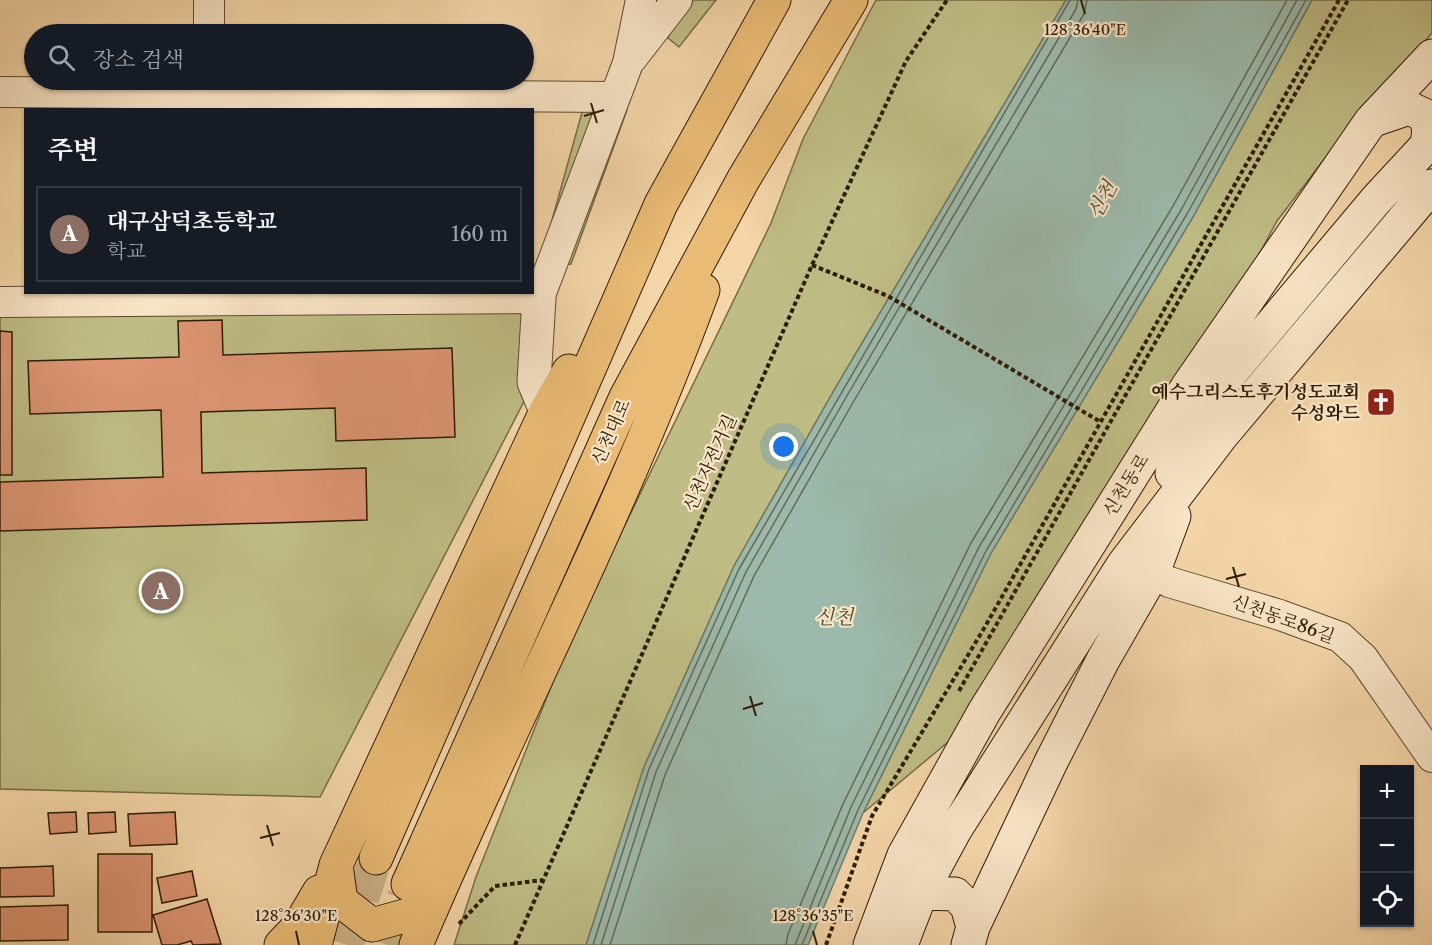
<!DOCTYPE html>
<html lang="ko">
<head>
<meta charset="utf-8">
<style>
	:root { --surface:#171b24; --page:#20242c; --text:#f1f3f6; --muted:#9ea1a6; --line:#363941; --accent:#c59692 }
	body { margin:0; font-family:"Libre Caslon Text","Noto Serif KR",serif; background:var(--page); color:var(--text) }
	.controls { position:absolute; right:18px; bottom:18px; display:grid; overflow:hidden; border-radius:0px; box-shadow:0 2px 4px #0004 }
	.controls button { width:54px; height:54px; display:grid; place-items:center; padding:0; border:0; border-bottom:2px solid var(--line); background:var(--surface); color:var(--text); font:30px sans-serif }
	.you { position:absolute; left:784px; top:447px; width:21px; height:21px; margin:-15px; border:4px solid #fff; border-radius:50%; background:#1a73e8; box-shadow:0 0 0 9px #1a73e833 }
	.badge { display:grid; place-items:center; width:39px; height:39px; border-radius:50%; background:var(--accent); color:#fff; font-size:20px; font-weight:700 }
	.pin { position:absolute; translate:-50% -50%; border:3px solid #fff; box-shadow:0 2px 6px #0006 }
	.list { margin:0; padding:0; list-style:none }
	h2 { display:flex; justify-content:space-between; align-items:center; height:78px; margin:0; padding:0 24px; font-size:26px }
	h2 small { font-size:20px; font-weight:400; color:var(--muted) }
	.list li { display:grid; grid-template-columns:39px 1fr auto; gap:18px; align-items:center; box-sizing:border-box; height:96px; margin:0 12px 12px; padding:0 12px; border:2px solid var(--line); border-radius:0px }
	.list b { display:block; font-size:22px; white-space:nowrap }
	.list p { margin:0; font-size:20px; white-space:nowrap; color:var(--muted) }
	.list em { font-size:20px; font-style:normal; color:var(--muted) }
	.icon { flex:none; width:33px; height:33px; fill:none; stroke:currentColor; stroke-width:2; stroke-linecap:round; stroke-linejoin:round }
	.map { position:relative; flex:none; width:1432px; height:945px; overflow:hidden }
	.search { position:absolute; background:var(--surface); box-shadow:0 2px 4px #0004; left:24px; top:24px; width:510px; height:66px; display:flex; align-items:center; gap:15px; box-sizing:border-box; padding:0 21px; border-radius:33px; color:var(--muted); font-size:22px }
	.panel { position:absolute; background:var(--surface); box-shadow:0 2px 4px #0004; left:24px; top:108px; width:510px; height:186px; border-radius:0px }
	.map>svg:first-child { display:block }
	.green { fill:#bfbd85; stroke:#766c44; stroke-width:1.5 }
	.water { fill:#9cb9ab; stroke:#707a68; stroke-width:1.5 }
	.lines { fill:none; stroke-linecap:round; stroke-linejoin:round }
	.shore { stroke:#646a57; stroke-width:1.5 }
	.building { fill:#dd9572; stroke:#2d1c03; stroke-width:1.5 }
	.trunk-tunnel { stroke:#ccb187; stroke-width:33; stroke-dasharray:33 16; stroke-linecap:butt }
	.minor-casing { stroke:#5f4a2c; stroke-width:32 }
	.tertiary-casing { stroke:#5f4a2c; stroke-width:35 }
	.secondary-casing { stroke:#2d1c03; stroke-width:35 }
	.trunk-casing { stroke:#2d1c03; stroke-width:35 }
	.path { stroke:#2d1c03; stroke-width:4; stroke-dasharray:4.5 3; stroke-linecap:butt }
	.minor { stroke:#f8e4c6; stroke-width:30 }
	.tertiary { stroke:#f8e4c6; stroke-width:33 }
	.secondary { stroke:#f8e4c6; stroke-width:33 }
	.trunk { stroke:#eabb74; stroke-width:33 }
	.ticks { fill:none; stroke:#2d1c03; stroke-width:2 }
	.labels { text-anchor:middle; stroke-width:4.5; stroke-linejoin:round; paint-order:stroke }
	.poi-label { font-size:18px; font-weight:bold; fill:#2d1c03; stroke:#f8e4c6; text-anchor:end }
	.street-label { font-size:18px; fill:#2d1c03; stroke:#f8e4c6 }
	.water-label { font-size:20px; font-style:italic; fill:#4e4b35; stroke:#f8e4c6 }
	.ticks-label { font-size:15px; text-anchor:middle; fill:#2d1c03; stroke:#f8e4c6; stroke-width:4.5; stroke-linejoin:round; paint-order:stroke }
</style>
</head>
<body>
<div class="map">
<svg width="1432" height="945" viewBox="0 0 1432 945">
	<rect width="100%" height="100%" fill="#f4d6a8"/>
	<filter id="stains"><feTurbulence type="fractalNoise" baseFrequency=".00333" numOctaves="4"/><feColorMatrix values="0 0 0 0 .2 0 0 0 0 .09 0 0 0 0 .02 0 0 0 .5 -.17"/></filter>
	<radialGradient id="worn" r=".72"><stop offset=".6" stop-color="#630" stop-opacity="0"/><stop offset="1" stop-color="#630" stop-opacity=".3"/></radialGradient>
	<path class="green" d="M681,0h35l-37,47 -11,-9z
		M876,0h190l-230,387 -102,179 -90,201 -58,178h-132l22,-68 93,-236 202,-418 32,-84z
		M1312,0h120v33l-87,99 -68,89 -89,165 -204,326 -121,101 128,-260 202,-336z
		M584,105l43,5 -56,154 -32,3z
		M539,298l-5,84 -214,415 -320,-8v-487z"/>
	<path class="water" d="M1066,0h246l-119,217 -202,336 -128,260 -55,132h-222l58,-178 90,-201 102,-179z"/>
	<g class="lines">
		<path class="shore" d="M593,945l56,-176 90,-200 331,-569
			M601,945l55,-173 90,-200 102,-178 228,-385 2,-9
			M610,945l55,-170 89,-199 101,-177 229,-385 3,-14
			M786,945l2,-11 55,-130 128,-261 202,-337 114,-206
			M795,945l56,-138 128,-260 202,-337 116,-210
			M802,945l56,-135 128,-259 201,-337 119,-214"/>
	</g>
	<path class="building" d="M222,320l1,35 229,-7 3,89 -119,4 -1,-33 -134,4 1,61 164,-5 1,52 -367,11v-49l163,-5 -2,-67 -131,4 -2,-53 151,-4 -1,-36z
		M0,331l12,1v143h-12z
		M76,812l1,20 -27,2 -2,-21z
		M115,812l1,20 -27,2 -1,-21z
		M175,812l2,32 -47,2 -2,-32z
		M98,854h54v78h-54z
		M53,866l1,30 -54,1v-29z
		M192,871l5,25 -35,7 -5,-25z
		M207,899l14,45 -28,1 -2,-4 -14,4h-15l-9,-30z
		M68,905v35l-68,1v-34z"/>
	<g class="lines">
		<path class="trunk-tunnel" d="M347,945l29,-87
			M388,945l16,-50"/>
		<g class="minor-casing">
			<path id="minor" d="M209,0v34
				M632,58l45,-58
				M0,92l615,5
				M0,302l539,-4 89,-235 13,-63
				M1153,573l16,9 111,33 60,22 23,21 69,99"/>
		</g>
		<g class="tertiary-casing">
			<path id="tertiary" d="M539,298l-5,84 12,29"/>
		</g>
		<g class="secondary-casing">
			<path id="secondary" d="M1172,473l52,-92 152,-181 51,-55 2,-17 -5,-13 -15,-7 -38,13
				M921,893l34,1 12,12 6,21
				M870,945l34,-90 80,-143 204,-326 183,-265 61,-65
				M901,945l20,-52 34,-63 168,-265 99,-130 210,-249
				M968,945l5,-18 78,-165 52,-102 50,-87 21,-57"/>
		</g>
		<g class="trunk-casing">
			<path id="trunk" d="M376,858l285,-654 113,-204
				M336,865l5,36 31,24 43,-12 20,-25
				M408,884l218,-487 117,-217 108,-180
				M281,945l18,-19 20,-34
				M315,945l21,-80 210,-454 23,-40
				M416,945c93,-219 205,-431 287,-655"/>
		</g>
		<path class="path" d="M812,265l76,31 211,125
			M959,691l389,-691
			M459,924l36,-38 48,-6
			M515,945l297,-680 94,-204 41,-61
			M826,945l46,-129 114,-191 353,-625"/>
		<use href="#minor" class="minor"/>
		<use href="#tertiary" class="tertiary"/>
		<use href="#secondary" class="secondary"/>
		<use href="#trunk" class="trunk"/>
	</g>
	<path class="ticks" d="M1081,0l4,14M591,103l6,20M584,116l20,-6M1233,567l6,20M1226,579l20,-5M750,696l6,20M743,709l20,-6M267,825l6,21M260,838l20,-5M296,931l3,14M813,931l4,14"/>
	<defs>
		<g id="church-square" transform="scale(1.5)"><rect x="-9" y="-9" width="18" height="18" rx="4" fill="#8f2418" stroke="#f8e4c6"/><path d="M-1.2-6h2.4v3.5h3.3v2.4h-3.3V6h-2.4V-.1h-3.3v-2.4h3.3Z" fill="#fff"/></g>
	</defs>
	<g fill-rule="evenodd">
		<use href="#church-square" x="1381" y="402"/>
	</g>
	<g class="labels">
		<g class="poi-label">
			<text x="1360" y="398">예수그리스도후기성도교회<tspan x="1360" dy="21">수성와드</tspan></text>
		</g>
		<g class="street-label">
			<text transform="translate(611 432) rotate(-66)" y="6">신천대로</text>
			<text transform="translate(710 463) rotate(-66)" y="6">신천자전거길</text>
			<text transform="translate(1126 485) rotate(-58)" y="6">신천동로</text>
			<text transform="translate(1283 619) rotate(20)" y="6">신천동로86길</text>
		</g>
		<g class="water-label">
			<text transform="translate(1102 200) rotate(-62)" y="7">신천</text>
			<text x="834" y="624">신천</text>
		</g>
	</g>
	<g class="ticks-label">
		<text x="1085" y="35">128°36'40"E</text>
		<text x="296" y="921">128°36'30"E</text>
		<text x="813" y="921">128°36'35"E</text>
	</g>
	<rect width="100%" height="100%" filter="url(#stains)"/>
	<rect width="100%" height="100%" fill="url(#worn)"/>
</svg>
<div class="controls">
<button>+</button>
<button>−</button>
<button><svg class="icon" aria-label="locate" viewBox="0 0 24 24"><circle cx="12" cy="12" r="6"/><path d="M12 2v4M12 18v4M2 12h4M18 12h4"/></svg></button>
</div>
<div class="you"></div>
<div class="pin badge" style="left:161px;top:591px;background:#8d6e63">A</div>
<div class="search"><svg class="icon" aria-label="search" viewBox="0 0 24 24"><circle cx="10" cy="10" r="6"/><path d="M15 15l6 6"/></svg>장소 검색</div>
<section class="panel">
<h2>주변<small></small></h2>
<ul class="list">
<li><span class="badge" style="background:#8d6e63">A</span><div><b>대구삼덕초등학교</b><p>학교</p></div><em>160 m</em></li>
</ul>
</section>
</div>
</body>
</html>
